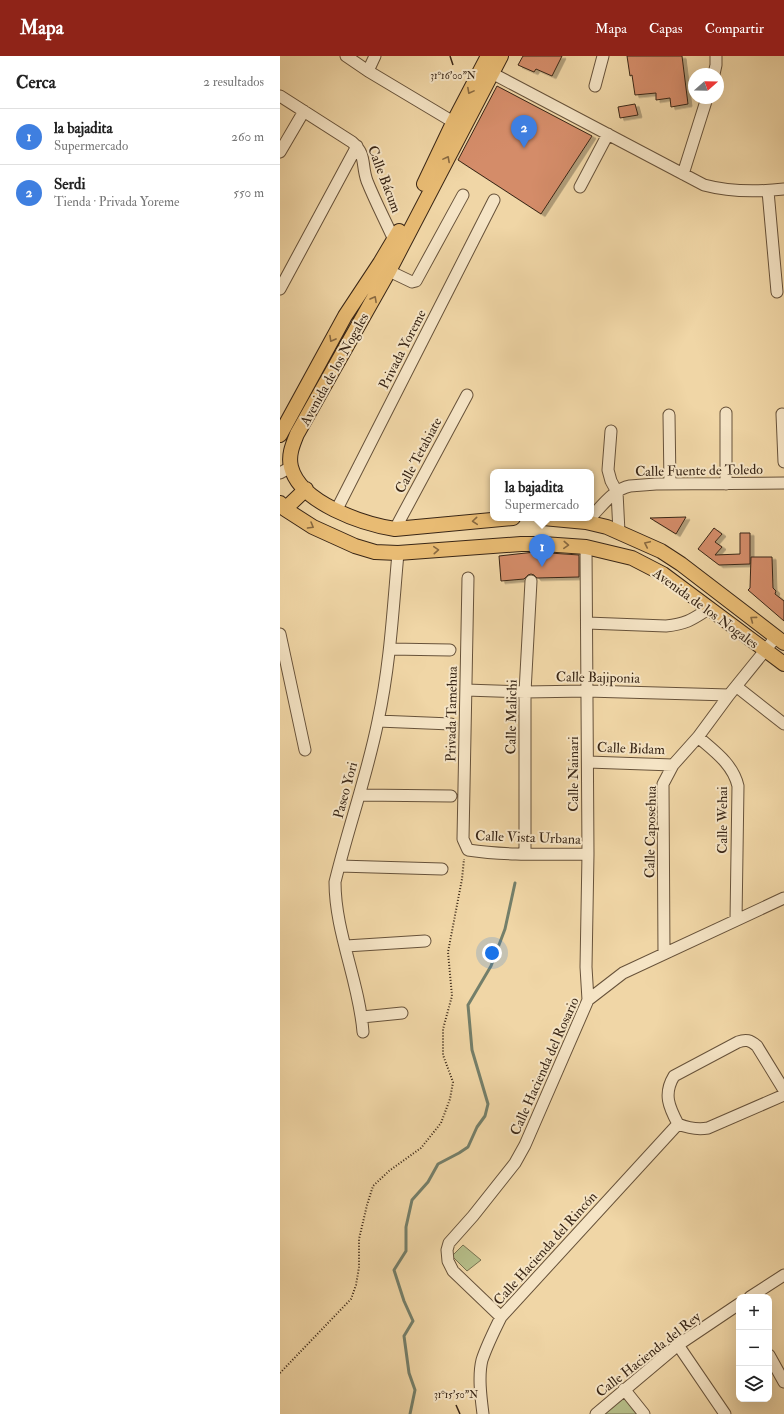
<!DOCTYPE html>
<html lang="es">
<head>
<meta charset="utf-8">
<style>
	:root { --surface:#fff; --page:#f2f2f2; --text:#222; --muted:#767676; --line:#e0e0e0; --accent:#8f2418 }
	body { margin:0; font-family:"IM FELL Double Pica",serif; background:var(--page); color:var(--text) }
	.controls { position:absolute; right:12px; bottom:12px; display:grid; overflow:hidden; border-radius:8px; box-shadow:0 4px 16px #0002 }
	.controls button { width:36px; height:36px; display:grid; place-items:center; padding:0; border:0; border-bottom:1px solid var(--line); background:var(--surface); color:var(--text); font:20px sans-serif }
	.compass { position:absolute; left:408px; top:12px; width:36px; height:36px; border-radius:50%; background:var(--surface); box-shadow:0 4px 16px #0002; rotate:70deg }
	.you { position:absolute; left:212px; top:897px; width:14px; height:14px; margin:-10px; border:3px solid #fff; border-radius:50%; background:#1a73e8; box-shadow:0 0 0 6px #1a73e833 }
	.badge { display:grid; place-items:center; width:26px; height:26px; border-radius:50%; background:var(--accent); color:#fff; font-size:13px; font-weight:700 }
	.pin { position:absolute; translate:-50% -33px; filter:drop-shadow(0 1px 2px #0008) }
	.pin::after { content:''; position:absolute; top:21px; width:14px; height:12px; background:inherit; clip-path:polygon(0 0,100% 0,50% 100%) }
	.popup { position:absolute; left:210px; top:413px; width:104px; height:52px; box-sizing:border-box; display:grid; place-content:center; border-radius:8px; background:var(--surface); filter:drop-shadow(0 1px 3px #0005); font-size:13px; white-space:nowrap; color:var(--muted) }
	.popup b { font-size:15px; color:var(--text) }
	.popup::after { content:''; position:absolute; left:50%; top:100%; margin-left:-8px; border:8px solid transparent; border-top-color:var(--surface) }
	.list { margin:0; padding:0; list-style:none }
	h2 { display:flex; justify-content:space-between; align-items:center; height:52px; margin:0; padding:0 16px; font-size:17px }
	h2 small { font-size:13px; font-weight:400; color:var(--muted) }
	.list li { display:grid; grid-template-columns:26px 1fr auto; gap:12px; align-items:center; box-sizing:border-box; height:56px; padding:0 16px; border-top:1px solid var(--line) }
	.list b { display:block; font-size:15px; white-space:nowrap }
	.list p { margin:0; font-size:13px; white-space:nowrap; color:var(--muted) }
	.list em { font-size:13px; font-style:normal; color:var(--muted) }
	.icon { flex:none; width:22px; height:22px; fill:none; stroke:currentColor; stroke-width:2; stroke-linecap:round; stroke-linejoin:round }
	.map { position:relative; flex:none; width:504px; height:1358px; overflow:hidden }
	header { display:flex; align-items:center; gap:24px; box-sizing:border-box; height:56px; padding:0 20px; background:var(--accent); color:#fff }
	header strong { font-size:19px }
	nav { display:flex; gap:22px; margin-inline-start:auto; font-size:14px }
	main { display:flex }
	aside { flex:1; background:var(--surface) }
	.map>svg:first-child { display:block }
	.green { fill:#b6be89; stroke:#787250 }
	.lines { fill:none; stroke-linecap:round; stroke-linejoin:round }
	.stream { stroke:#747f6a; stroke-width:3 }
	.building { fill:#d48c69; stroke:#392616; filter:url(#shadow) }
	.minor-casing { stroke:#67523a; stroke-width:13 }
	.major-casing { stroke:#392616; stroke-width:16 }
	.path { stroke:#392616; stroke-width:2; stroke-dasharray:1 2; stroke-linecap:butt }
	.minor { stroke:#f5e4c5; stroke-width:11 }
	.major { stroke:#e8bb73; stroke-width:14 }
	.oneway { stroke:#886940 }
	.ticks { fill:none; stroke:#392616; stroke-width:1.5 }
	.labels { text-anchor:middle; stroke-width:4; stroke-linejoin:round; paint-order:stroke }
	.street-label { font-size:14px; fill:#392616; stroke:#f5e4c5 }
	.ticks-label { font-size:10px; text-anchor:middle; fill:#392616; stroke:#f5e4c5; stroke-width:4; stroke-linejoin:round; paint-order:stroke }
</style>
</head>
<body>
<header>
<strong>Mapa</strong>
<nav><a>Mapa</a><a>Capas</a><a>Compartir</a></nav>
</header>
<main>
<aside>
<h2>Cerca<small>2 resultados</small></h2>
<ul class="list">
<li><span class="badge" style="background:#3f7fe0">1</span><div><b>la bajadita</b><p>Supermercado</p></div><em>260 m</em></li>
<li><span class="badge" style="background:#3f7fe0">2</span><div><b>Serdi</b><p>Tienda · Privada Yoreme</p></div><em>550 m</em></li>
</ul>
</aside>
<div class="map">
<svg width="504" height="1358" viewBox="0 0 504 1358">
	<defs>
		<filter id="shadow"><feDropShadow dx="4" dy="2.5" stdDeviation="0" flood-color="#0004"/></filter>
	</defs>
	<rect width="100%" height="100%" fill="#f0d6a6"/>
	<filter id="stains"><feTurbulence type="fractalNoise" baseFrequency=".005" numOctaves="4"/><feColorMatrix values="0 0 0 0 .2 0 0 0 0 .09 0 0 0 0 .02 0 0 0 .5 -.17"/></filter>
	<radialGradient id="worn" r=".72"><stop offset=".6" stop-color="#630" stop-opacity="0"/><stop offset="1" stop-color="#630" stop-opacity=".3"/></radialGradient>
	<path class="green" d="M183,1189l18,15 -14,11 -15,-15z
		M343,1339l16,19h-37z"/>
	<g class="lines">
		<path class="stream" d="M130,1358l5,-24 -6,-17 -5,-37 9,-15 -9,-20 -10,-31 12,-19v-24l6,-27 16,-18 10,-18 21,-11 9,-6 9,-20 8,-11 3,-12 -16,-54 -4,-45 23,-39 14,-37 10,-46"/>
	</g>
	<path class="building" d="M243,0h39l-10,20 -16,-7 -2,3 -16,-7z
		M347,0h55l6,48 -17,3 -1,-9 -14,2v-7l-21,2 -3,-20 -2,1z
		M217,30l95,50 -51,78 -83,-54z
		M355,48l3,11 -18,3 -2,-11z
		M406,461l-10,17 -26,-16z
		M434,472l8,6 -7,8 7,5 -7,8 25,-1v-21h10v31l-31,1 -21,-16z
		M255,496l44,3v22l-42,1 -3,-3 -3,-1 -3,1 -4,4 -23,2 -2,-25z
		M471,501h21l1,31 3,3 -1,3 9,7v20l-36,-31 2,-2z"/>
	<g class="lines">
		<g class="minor-casing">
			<path id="minor" d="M66,0l22,15 92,55
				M206,14l218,115c26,7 53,7 80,4
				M88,15l7,-15
				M434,18l2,-9v-9
				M315,30l8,-30
				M0,40l72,46c15,13 9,22 15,39 8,20 18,39 27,59
				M0,96l24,-41
				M403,118l24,-76
				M300,131l28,-53
				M488,135l9,101
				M109,215l23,11 4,-1 47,-86
				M0,233l77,-143
				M502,358l2,48
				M389,359l1,69
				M331,375l-3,39 3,11 6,11 2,40
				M0,417l11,-6
				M446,428v-71
				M56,455l158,-311
				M311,461c11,-11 23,-28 39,-31l26,-2 128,-1
				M115,473l72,-134
				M306,491l2,307 -2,113 2,33
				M188,522l-5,261 5,11c40,6 80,4 120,4
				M307,567l79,3c21,-2 27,-7 44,-18
				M0,578l25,116
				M110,593l60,1
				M457,631l47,37
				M186,634l59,2 62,-1 142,4
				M98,665l73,3
				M418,681c16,14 35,27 40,49l-2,134
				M308,706l85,3
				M80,739l91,1
				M245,798v-162l6,-111
				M59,810l103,3
				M66,890l79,-5
				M384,897l-1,-169 10,-19 25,-28 31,-42 47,-58
				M82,961l40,-4
				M83,976c-4,-51 -28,-100 -28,-150 13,-54 32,-106 43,-161 12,-55 15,-112 20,-168
				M504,1034l-27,-44c-7,-6 -11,-7 -19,-4l-64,34c-11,18 -5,31 4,48 10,4 19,6 30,4l76,-33
				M470,1241l34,-22
				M221,1261l-48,-46 -5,-10 -1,-11 2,-7 24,-27 42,-53 10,-18 63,-145 35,-27 161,-75
				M398,1289l47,69
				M489,1299l15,27
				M344,1333l20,25
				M203,1358c-2,-16 -5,-38 -1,-54 5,-15 12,-29 19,-43l177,-193
				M316,1358l82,-69 61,-41"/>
		</g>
		<g class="major-casing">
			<path id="major" d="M221,0l-112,215 -92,163c-4,10 -9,21 -6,33 9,36 72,57 104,62l118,-11
				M144,128l29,-61 35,-67
				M0,379l65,-119 35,-53 19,-32
				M0,447l5,6 28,18 42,19 20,6 23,1 123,-9h22l43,3 46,11 31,16 121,90
				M5,453l21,-20
				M263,462l43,4 21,5 54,24 20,13 103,79"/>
		</g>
		<path class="path" d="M0,1317l71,-74 5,-14 3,-18v-28l8,-34 6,-19 16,-15 32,-23 20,-25 9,-24 3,-17 -10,-27v-26l9,-33 -4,-44 14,-73 2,-20"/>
		<use href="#minor" class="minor"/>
		<use href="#major" class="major"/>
	</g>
	<defs><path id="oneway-chevron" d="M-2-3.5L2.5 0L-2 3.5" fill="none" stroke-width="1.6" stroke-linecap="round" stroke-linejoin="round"/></defs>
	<g class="oneway">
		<use href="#oneway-chevron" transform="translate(190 35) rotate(118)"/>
		<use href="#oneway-chevron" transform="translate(167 103) rotate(-62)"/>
		<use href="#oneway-chevron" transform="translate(94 243) rotate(-61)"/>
		<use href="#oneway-chevron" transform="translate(52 283) rotate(119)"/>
		<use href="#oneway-chevron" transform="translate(195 465) rotate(175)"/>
		<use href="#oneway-chevron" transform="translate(31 470) rotate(30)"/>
		<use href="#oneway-chevron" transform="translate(367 488) rotate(-155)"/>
		<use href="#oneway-chevron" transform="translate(286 489) rotate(3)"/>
		<use href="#oneway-chevron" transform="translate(156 494) rotate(-4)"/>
		<use href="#oneway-chevron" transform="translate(473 563) rotate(-143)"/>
	</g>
	<path class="ticks" d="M170,0l3,9M176,1349l4,9"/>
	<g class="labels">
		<g class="street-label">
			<text transform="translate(105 123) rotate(69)" y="5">Calle Bácum</text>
			<text transform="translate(122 293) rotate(-63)" y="5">Privada Yoreme</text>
			<text transform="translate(54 313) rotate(-61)" y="5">Avenida de los Nogales</text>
			<text transform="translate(138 399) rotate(-62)" y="5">Calle Tetabiate</text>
			<text transform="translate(419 414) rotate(-1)" y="5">Calle Fuente de Toledo</text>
			<text transform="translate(426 552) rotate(36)" y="5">Avenida de los Nogales</text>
			<text transform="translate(318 621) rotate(1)" y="5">Calle Bajiponia</text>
			<text transform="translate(171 658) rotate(-89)" y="5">Privada Tamehua</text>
			<text transform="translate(231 661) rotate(-89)" y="5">Calle Malichi</text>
			<text transform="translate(351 692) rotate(2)" y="5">Calle Bidam</text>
			<text transform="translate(293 718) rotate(-90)" y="5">Calle Nainari</text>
			<text transform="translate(65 734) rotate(-75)" y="5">Paseo Yori</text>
			<text transform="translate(442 764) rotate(-90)" y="5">Calle Wehai</text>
			<text transform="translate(370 776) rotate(-89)" y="5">Calle Caposehua</text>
			<text transform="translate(248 781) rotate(2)" y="5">Calle Vista Urbana</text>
			<text transform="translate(264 1010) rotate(-66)" y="5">Calle Hacienda del Rosario</text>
			<text transform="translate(265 1192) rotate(-48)" y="5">Calle Hacienda del Rincón</text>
			<text transform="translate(368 1298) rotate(-38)" y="5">Calle Hacienda del Rey</text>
		</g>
	</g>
	<g class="ticks-label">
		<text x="173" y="23">31°16'00"N</text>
		<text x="176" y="1342">31°15'50"N</text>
	</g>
	<rect width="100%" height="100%" filter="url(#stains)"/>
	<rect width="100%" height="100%" fill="url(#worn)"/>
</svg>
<div class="controls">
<button>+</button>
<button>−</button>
<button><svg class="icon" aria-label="layers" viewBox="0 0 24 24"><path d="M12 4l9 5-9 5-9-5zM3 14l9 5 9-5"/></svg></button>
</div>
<svg class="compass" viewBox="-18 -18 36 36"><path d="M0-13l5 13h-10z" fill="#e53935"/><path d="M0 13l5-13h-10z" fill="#767676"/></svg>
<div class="you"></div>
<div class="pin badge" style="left:262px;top:511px;background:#3f7fe0">1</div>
<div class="popup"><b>la bajadita</b>Supermercado</div>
<div class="pin badge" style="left:244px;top:92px;background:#3f7fe0">2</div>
</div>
</main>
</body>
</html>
